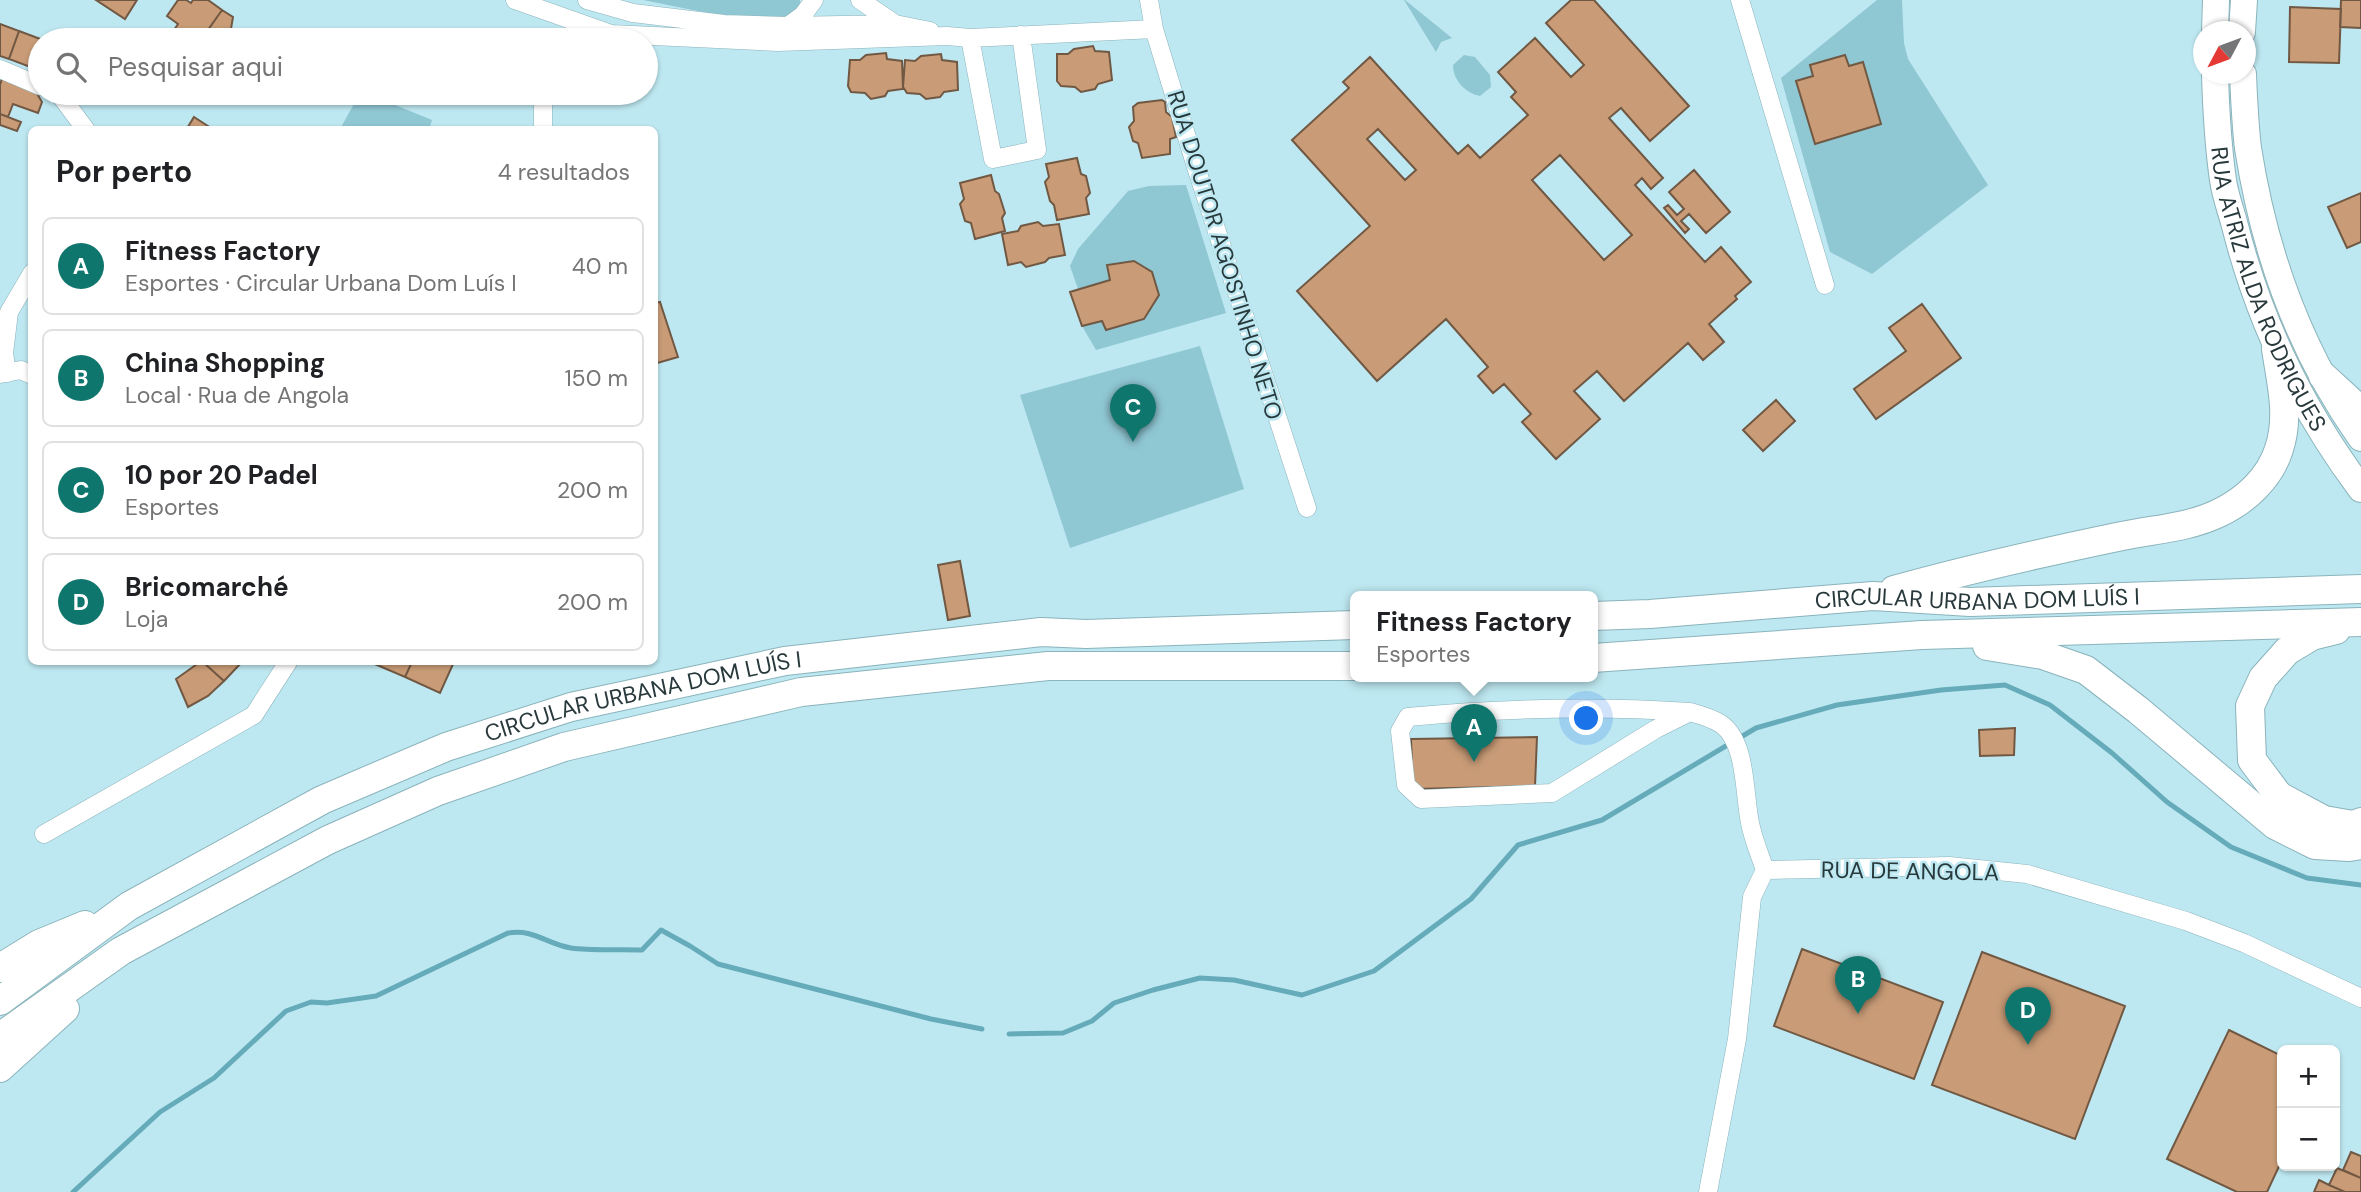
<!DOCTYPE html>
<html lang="pt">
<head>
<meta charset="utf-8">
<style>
	:root { --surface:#fff; --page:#f6f6f6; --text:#202124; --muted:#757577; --line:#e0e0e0; --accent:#0f766e }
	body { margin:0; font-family:"DM Sans",sans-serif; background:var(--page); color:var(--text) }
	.controls { position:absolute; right:21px; bottom:21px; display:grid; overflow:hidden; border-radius:10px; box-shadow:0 2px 5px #0004 }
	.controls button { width:63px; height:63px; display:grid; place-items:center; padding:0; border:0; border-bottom:2px solid var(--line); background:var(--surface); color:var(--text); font:35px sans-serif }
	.compass { position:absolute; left:2193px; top:21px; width:63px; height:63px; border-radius:50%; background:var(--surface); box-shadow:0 2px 5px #0004; rotate:229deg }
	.you { position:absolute; left:1587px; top:719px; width:24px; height:24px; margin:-18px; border:5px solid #fff; border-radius:50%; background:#1a73e8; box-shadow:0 0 0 10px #1a73e833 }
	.badge { display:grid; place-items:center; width:46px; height:46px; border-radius:50%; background:var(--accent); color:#fff; font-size:23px; font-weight:700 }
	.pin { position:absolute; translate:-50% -58px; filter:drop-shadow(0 2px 4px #0008) }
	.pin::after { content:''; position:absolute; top:37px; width:24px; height:21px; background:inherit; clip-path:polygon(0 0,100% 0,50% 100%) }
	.popup { position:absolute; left:1350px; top:591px; width:248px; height:91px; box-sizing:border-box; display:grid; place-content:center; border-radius:10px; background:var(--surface); filter:drop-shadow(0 2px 5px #0005); font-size:23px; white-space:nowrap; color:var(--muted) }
	.popup b { font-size:26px; color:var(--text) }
	.popup::after { content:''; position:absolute; left:50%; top:100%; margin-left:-14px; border:14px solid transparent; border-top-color:var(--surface) }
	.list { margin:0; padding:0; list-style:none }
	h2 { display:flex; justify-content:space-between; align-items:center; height:91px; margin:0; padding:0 28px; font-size:30px }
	h2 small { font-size:23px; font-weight:400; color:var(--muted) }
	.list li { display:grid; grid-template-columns:46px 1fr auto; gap:21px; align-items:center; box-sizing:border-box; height:98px; margin:0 14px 14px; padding:0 14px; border:2px solid var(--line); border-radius:10px }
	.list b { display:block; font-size:26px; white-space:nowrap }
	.list p { margin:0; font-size:23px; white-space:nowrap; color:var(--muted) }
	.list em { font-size:23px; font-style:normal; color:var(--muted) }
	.icon { flex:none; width:38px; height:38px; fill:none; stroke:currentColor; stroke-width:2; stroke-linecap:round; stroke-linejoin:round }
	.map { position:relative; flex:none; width:2361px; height:1192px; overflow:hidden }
	.search { position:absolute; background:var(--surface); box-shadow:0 2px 5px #0004; left:28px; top:28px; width:630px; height:77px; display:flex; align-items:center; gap:18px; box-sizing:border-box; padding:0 24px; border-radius:38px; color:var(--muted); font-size:26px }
	.panel { position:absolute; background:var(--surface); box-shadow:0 2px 5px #0004; left:28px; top:126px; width:630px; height:539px; border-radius:10px }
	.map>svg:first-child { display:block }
	.green { fill:#8fc7d3 }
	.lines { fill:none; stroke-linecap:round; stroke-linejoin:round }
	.stream { stroke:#65abb9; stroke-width:5 }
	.building { fill:#c99c77; stroke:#715843; stroke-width:2; fill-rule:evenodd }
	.minor-casing { stroke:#8ab3bb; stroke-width:19 }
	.primary-casing { stroke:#8ab3bb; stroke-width:28 }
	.trunk-casing { stroke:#8ab3bb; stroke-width:30 }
	.minor { stroke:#fff; stroke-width:18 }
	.primary { stroke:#fff; stroke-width:26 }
	.trunk { stroke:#fff; stroke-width:28 }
	.labels { text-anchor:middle; stroke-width:5; stroke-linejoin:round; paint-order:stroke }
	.street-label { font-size:23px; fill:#28393c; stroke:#bee8f1 }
</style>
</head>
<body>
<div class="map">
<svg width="2361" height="1192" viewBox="0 0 2361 1192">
	<rect width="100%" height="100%" fill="#bee8f1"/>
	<path class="green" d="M643,0h157v4l-10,12 -22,9z
		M1404,0h1l47,38 -11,4 -5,10z
		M1877,0h25l2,43 4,16 80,126 -116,89 -42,-22 -49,-174z
		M1464,55l11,2 15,18 1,12 -11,9c-15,-3 -27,-16 -27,-31z
		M360,93h6l66,27 -3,9h-89z
		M1186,185l40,128 -130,37 -14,-24 20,-5 4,9 38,-11 15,-24 -25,-34 -27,4 3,15 -32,9 -8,-23 8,-17 50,-58 21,-5z
		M1200,346l44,143 -174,59 -50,-153z"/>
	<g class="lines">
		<path class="stream" d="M1009,1034l54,-1 29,-12 22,-18 39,-13 47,-12 34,2 68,15 72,-24 97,-72 47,-54 84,-25 154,-92 81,-23 104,-15 64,-5 45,20 62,48 55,49 64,45 76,31 54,7
			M73,1192l87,-80 54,-34 72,-67 25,-9 16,1 49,-7 132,-63c27,-4 38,11 63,15 20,3 49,1 71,2l19,-20 29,16 28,18 213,55 51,10"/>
	</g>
	<path class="building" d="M96,0h41l-12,19z
		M178,0h8l5,3 2,-3h15l14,10 -21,30h-18l-11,-7 6,-9 -11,-8z
		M1571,0h23l95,106 -39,35 -29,-33 -12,10 54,60 -12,11 -9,-11 -7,7 70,77 16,-15 30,35 -16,14 2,3 -28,25 15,18 -21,18 -15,-17 -64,58 -27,-30 -23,20 26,28 -44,40 -34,-37 9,-8 -27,-30 -11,9 -15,-17 10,-9 -42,-48 -69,62 -80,-90 73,-65 -78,-86 57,-52 -6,-6 27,-25 88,97 10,-9 12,13 48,-43 -17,-18 5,-5 -18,-20 37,-34 36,39 13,-12 -38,-42zM1378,129l38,41 -11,10 -38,-41zM1560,155l72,80 -28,25 -72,-80z
		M2341,0h20v28l-21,-1z
		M2290,7l51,2 -2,54 -50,-1z
		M222,10l11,7 -3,18 -25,-1z
		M0,24l19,7 -10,28 -9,-3z
		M19,31l24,9h-3v9l-7,19 -24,-9z
		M1093,46l2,5 14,1 3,28 -14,4 -3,5 -14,3 -6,-5 -14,-1 -4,-5v-27h11l6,-5z
		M886,53l1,6 15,2 1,28 -15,2 -3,5 -14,3 -6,-6 -14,-1 -3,-6 2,-26h10l6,-5z
		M941,54l1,6 15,2 1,28 -14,2 -4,5 -14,2 -6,-5 -13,-1 -4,-6 2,-27 10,1 6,-5z
		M1845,55l4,11 14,-4 18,62 -66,20 -19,-63 17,-5 -3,-11z
		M2,78l33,12 7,12 -4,11 -25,-9 -5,13 -8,-3v-29z
		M1162,100l3,2 1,10 6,5 4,20 -6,2v15l-28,4 -4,-15 -5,-2 -4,-14 5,-6 -1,-14 5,-4z
		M0,114l21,8 -4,9 -17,-6z
		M194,117l20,13h-28z
		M1077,158l4,16 5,2 4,17 -4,5 3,16 -32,6 -3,-15 -4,-4 -5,-19 4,-5 -3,-13z
		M1694,170l36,42 -24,21 -17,-19 -8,7 8,8 -4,4 -21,-25 4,-3 9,10 7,-6 -15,-17z
		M991,175l4,16 4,3 6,19 -3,5 3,13 -30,8 -4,-16 -6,-2 -5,-17 4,-5 -4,-16z
		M2361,193v49l-14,6 -19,-41z
		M1038,222l5,4 16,-2 6,31 -16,3 -4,4 -19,5 -5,-5 -13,3 -6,-31 16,-3 3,-5z
		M1134,261l18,11 7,23 -15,24 -38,11 -4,-9 -20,5 -12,-34 40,-12 -3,-15z
		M660,302l18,55 -24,7v-61z
		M1922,304l39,54 -85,61 -22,-30 52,-38 -17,-23z
		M1776,400l19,21 -32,30 -20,-21z
		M960,561l10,55 -22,4 -10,-55z
		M200,662h3l21,19 -16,15 -20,11 -12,-28z
		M203,662h39l-18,19z
		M370,662h42l-7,15z
		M412,662h42l-14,31 -35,-16z
		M2015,728l-1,27 -34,1 -1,-26z
		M1537,737l-2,49 -122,3 -2,-50z
		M1802,949l141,53 -29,77 -140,-53z
		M1982,952l143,54 -50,133 -143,-54z
		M2229,1030l53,26v104l-15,32h-30l-70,-33z
		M2351,1152l10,4v22l-18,-8z
		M2337,1168l24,10v14h-16l-16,-7z
		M2319,1180l10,5 16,7h-31z"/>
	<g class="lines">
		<g class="minor-casing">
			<path id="minor" d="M515,0l96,34 167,8 169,-6 23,2 184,-9
				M587,0l46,13 91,11 64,2 107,-2 35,7
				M860,0l35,24
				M1149,0l5,29 42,138 111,341
				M1740,0l85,285
				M788,26l15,-11 11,-15
				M970,38l23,121 44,-9 -16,-115
				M0,69l40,17
				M56,93l4,2 26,35
				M543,130v-37
				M7,373l-3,-20 5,-41 23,-39
				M0,374l21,-4 11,5
				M1690,712c-94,-6 -188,-4 -282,5l-8,14 6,54 15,14 131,-6 104,-64 34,-17c11,3 22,6 31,12 26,18 23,71 29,99 3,16 10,32 15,47
				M44,834l210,-119 34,-53
				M1765,870l184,-4 78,8 159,47 58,22 117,55
				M1708,1192l29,-153 15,-142 13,-27"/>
		</g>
		<g class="primary-casing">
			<g id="primary">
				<path d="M2215,32l1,-32"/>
				<path d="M2242,32l2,-32"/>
				<path id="s1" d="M2215,74c1,35 3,71 8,106 2,15 8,31 12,46 24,95 67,184 126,263"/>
				<path d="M2243,74c1,24 2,49 5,74 16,103 52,204 113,290"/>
			</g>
		</g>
		<g class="trunk-casing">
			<g id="trunk">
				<path d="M2323,376l38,35"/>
				<path d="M1894,590c75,-21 151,-38 228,-54 33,-7 66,-8 97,-23 27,-13 51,-35 60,-64 11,-33 2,-66 -3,-100"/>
				<path id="s2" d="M1593,616l57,-2 223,-18 97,6 391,-13"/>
				<path d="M2336,630l-24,6 -25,15 -24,27 -13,28 2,54 27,36 45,24 29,5 8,-3"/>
				<path d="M1987,646l56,9 43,15 52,40 137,115 40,20 34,2 12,-2"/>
				<path d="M1593,658l329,-23 439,-13"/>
				<path d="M0,968l39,-24 46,-19"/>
				<path id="s3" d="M0,1001l129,-95 193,-106 124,-53 125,-40 214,-46 256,-29 45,2 269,-9"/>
				<path d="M0,1037l121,-86 207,-111 110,-49 126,-44 237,-55 247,-26h307"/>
				<path d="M0,1068l65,-59"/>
			</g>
		</g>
		<use href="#minor" class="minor"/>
		<use href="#primary" class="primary"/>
		<use href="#trunk" class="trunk"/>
	</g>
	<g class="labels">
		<g class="street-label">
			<text transform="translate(1225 255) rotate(73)" y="8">RUA DOUTOR AGOSTINHO NETO</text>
			<text dy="8" stroke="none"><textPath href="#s1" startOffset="224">RUA ATRIZ ALDA RODRIGUES</textPath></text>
			<text dy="8" stroke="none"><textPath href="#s2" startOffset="385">CIRCULAR URBANA DOM LUÍS I</textPath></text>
			<text dy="8" stroke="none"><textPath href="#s3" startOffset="719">CIRCULAR URBANA DOM LUÍS I</textPath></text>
			<text transform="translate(1910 871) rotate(1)" y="8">RUA DE ANGOLA</text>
		</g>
	</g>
</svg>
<div class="controls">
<button>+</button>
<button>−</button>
</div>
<svg class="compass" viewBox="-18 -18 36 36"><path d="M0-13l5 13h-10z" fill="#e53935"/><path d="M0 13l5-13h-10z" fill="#757577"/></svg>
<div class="you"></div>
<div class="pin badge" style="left:1474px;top:762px">A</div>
<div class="popup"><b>Fitness Factory</b>Esportes</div>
<div class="pin badge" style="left:1858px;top:1014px">B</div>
<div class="pin badge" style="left:1133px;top:442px">C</div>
<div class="pin badge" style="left:2028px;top:1045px">D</div>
<div class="search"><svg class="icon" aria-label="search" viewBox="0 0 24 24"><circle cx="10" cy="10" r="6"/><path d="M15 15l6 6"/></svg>Pesquisar aqui</div>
<section class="panel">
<h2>Por perto<small>4 resultados</small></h2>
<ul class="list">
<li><span class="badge">A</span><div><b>Fitness Factory</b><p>Esportes · Circular Urbana Dom Luís I</p></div><em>40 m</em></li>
<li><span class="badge">B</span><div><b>China Shopping</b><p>Local · Rua de Angola</p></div><em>150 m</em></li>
<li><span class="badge">C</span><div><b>10 por 20 Padel</b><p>Esportes</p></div><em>200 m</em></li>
<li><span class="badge">D</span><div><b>Bricomarché</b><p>Loja</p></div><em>200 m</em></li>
</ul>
</section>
</div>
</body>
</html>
